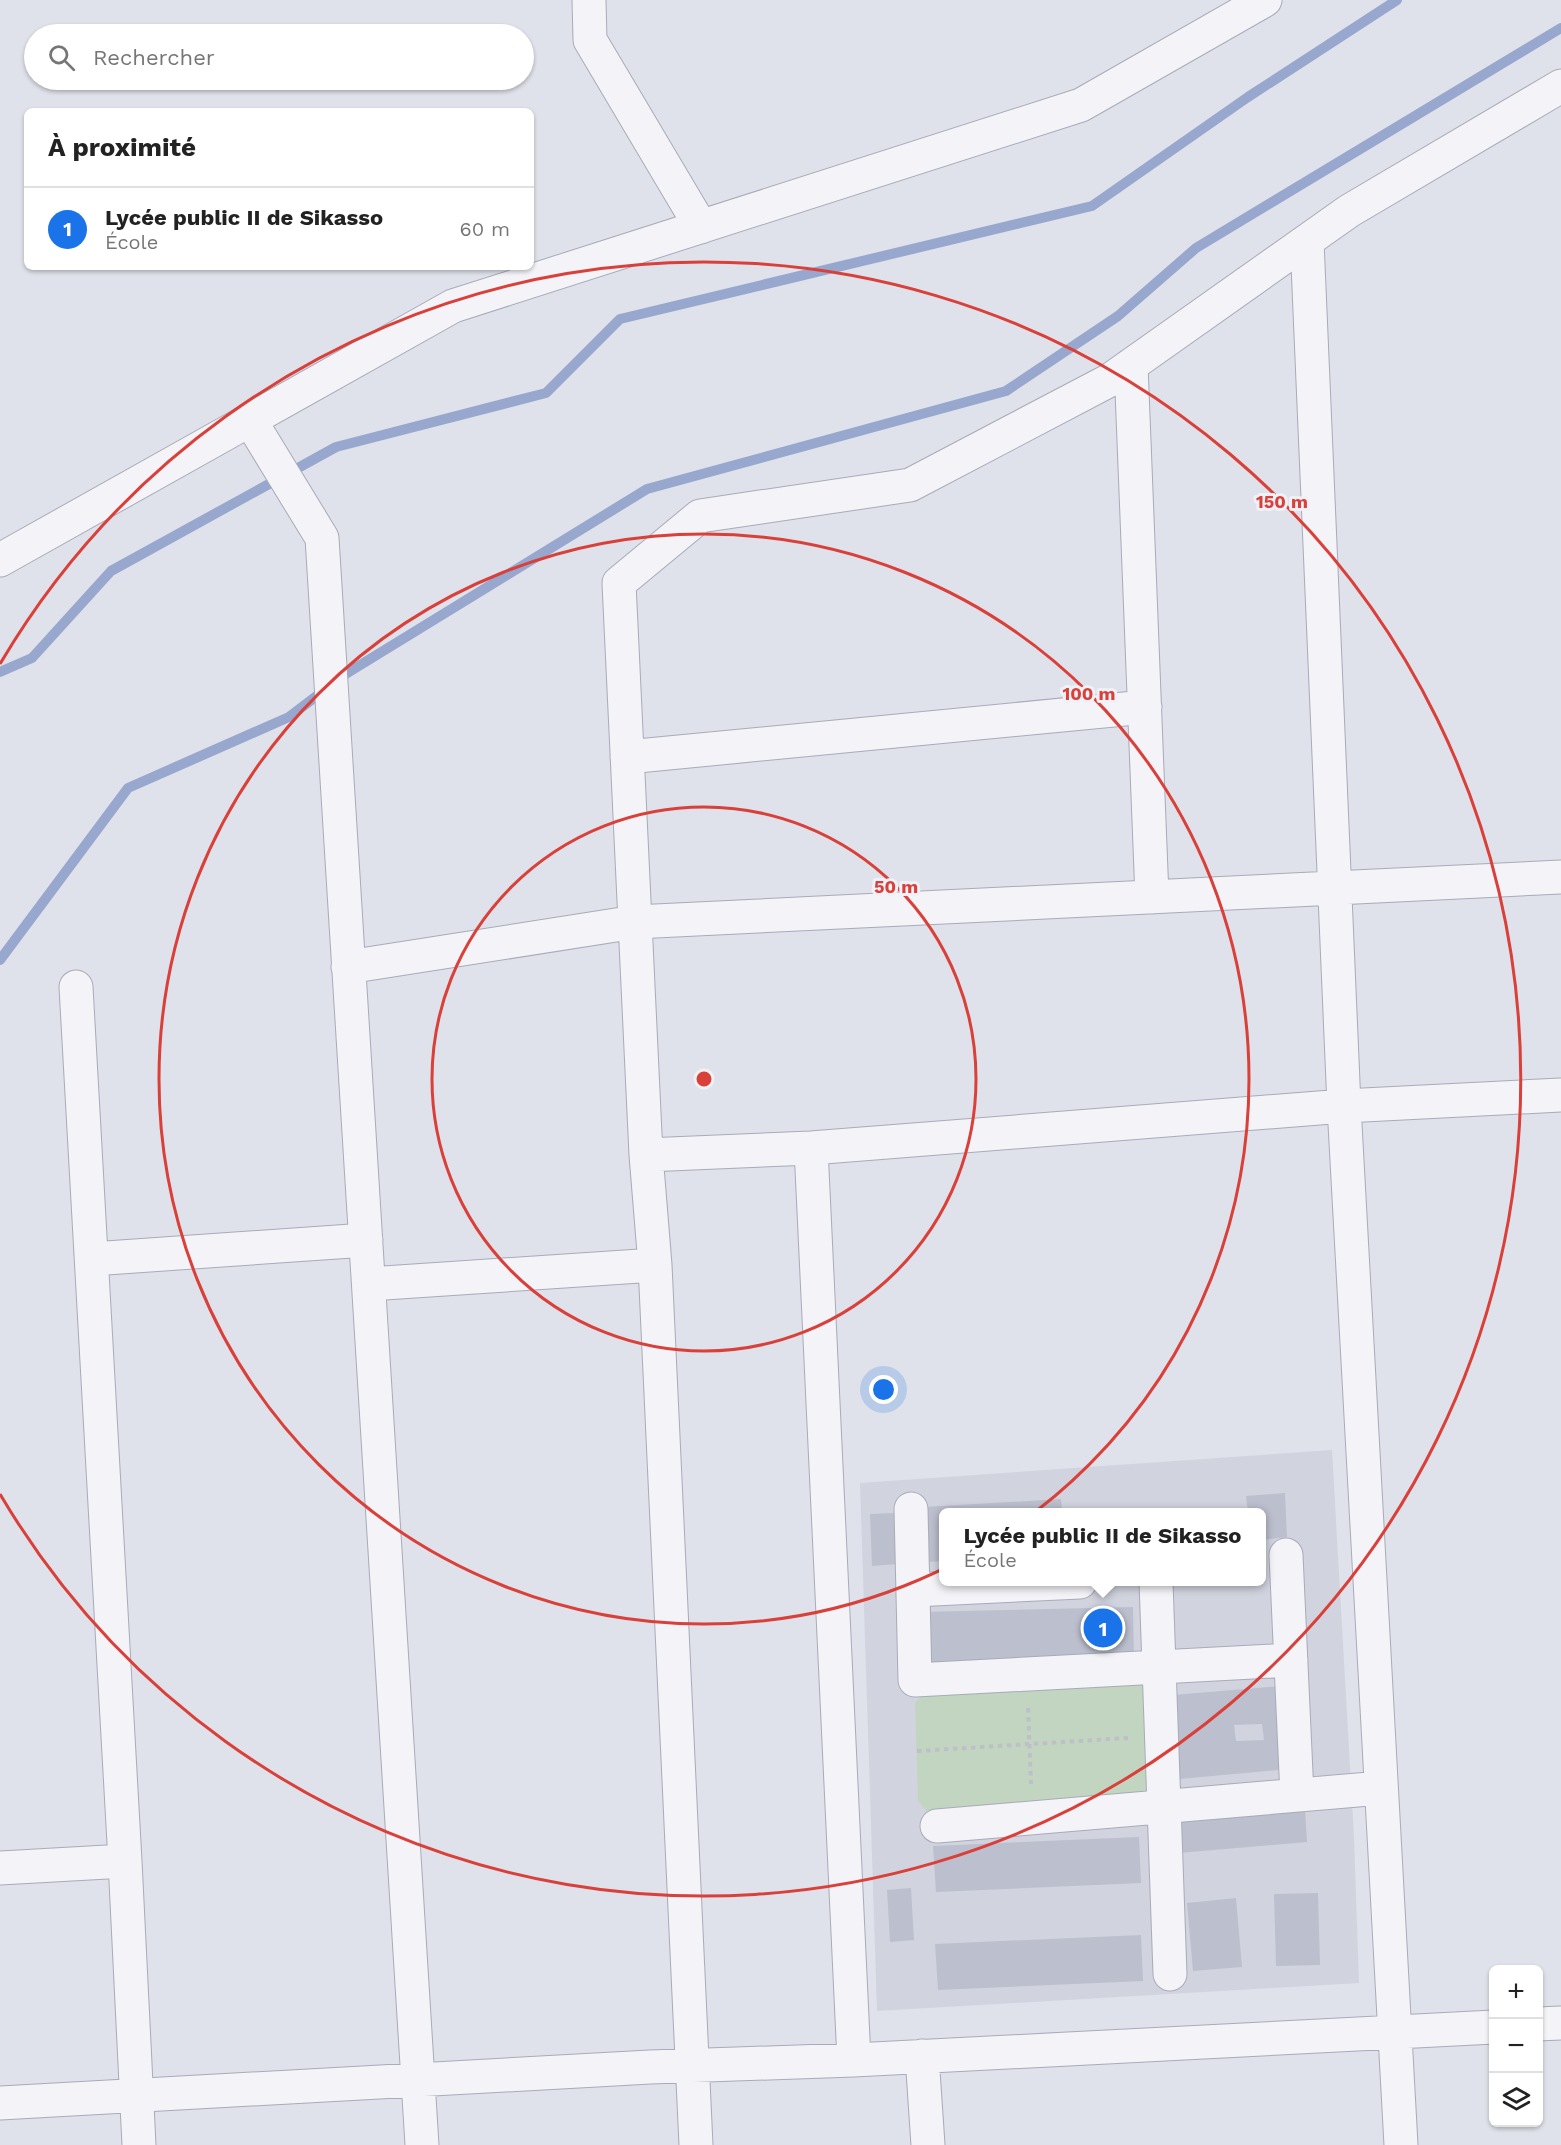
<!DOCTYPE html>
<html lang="fr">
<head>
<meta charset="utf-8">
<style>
	:root { --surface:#fff; --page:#f2f2f2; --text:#222; --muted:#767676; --line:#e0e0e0; --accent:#1a73e8 }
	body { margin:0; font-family:"Work Sans",sans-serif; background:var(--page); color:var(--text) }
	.controls { position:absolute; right:18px; bottom:18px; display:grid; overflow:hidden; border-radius:9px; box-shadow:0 2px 4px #0004 }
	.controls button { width:54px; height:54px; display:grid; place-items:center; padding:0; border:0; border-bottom:2px solid var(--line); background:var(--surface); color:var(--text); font:30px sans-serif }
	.you { position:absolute; left:884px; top:1390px; width:21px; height:21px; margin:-15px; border:4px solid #fff; border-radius:50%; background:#1a73e8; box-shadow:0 0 0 9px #1a73e833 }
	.badge { display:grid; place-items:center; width:39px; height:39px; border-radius:50%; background:var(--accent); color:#fff; font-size:20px; font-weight:700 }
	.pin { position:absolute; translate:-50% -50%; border:3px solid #fff; box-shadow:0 2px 6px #0006 }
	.popup { position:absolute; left:939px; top:1508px; width:327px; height:78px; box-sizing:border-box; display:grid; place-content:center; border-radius:9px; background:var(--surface); filter:drop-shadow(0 2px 4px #0005); font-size:20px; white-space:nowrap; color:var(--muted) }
	.popup b { font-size:22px; color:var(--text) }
	.popup::after { content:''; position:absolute; left:50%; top:100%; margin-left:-12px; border:12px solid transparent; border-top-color:var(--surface) }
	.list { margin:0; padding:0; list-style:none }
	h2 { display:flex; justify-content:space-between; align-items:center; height:78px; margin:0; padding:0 24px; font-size:26px }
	h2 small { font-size:20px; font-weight:400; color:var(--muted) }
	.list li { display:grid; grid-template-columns:39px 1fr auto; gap:18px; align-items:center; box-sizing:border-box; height:84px; padding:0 24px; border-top:2px solid var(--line) }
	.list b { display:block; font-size:22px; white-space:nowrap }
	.list p { margin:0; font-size:20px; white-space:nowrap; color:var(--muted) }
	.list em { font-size:20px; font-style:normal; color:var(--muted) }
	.icon { flex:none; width:33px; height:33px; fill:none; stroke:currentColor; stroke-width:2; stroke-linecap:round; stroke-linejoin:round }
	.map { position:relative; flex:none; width:1561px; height:2145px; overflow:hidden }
	.search { position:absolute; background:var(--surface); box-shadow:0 2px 4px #0004; left:24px; top:24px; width:510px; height:66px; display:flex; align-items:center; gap:15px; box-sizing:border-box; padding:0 21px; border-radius:33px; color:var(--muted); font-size:22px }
	.panel { position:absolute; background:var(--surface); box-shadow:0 2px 4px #0004; left:24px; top:108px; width:510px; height:162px; border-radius:9px }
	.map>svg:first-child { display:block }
	.built { fill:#d1d4df; fill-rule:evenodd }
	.green { fill:#c1d5c0 }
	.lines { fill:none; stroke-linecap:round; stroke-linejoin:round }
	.stream { stroke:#97a7cd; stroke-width:10 }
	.building { fill:#bcbfcd; fill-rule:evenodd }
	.minor-casing { stroke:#a8abb8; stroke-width:35 }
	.path { stroke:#bebfc9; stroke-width:4; stroke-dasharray:4.5 4.5; stroke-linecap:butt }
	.minor { stroke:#f3f3f8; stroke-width:33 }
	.ring { fill:none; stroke:#da403a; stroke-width:3 }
	.centre { fill:#da403a; stroke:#eff1f7; stroke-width:3 }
	.ring-label { font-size:18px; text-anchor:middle; font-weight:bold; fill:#da403a; stroke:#eff1f7; stroke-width:6; stroke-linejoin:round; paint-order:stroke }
</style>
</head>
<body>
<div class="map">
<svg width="1561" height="2145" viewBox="0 0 1561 2145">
	<rect width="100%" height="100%" fill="#dfe2ea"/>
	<path class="built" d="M1332,1450l22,387 5,146 -482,28 -17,-528zM944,1512h318v70h-318z"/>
	<path class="green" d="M1144,1679l5,121 -215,19 -16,-18 -3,-98 13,-14z"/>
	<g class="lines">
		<path class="stream" d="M0,672l32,-14 79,-87 225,-124 210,-54 74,-74 472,-113 156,-109 149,-97
			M0,960l128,-172 161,-71 55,-42 303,-186 359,-98 112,-75 78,-68 365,-220"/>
	</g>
	<path class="building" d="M1285,1493l2,44 -25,3v-28h-14l-2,-16z
		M1061,1499l1,13h-118v49l-17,1 -3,-55z
		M894,1513l3,51 -25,2 -2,-52z
		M1133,1607l1,53 -214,5 -2,-53z
		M1282,1686l7,83 -109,10 -7,-84zM1262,1724l2,16 -28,1 -2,-16z
		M1305,1810l2,32 -129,11 -3,-32z
		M1139,1837l2,46 -205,9 -3,-46z
		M911,1888l3,52 -24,2 -3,-52z
		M1318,1893l2,72 -44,1 -2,-72z
		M1236,1898l6,69 -49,4 -6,-68z
		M1141,1935l2,46 -205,9 -3,-46z"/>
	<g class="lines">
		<g class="minor-casing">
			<path id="minor" d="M589,0l1,40 111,187
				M1307,241l37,865 57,1039
				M1131,365l21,532
				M250,420l72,118 100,1607
				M0,560l453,-254 628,-201 184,-105
				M627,757l518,-50
				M348,967l287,-45 926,-45
				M76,987l49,874 14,284
				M811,1148l43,912
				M646,1155l165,-7 533,-42 217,-11
				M92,1259l274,-19
				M369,1284l286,-19
				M911,1509l4,171 376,-20
				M1286,1555l11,240
				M1156,1582l14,392
				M913,1590l167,-8
				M937,1826l444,-38
				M0,1868l125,-7
				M1538,2024l23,-1
				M922,2056l6,89
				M0,2103l650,-36 204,-7 640,-33
				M696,2145l-41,-880 -9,-110 -27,-572 81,-67 210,-31 200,-105 239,-169 212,-125"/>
		</g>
		<path class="path" d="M1028,1708l3,76
			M917,1751l211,-13"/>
		<use href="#minor" class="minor"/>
	</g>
	<g class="ring">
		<circle cx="704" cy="1079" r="272"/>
		<circle cx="704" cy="1079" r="545"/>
		<path d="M0 664A817 817 0 1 1 0 1494"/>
	</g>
	<circle cx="704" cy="1079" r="9" class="centre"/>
	<g class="ring-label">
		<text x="1282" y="508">150 m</text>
		<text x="1089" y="700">100 m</text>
		<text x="896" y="893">50 m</text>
	</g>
</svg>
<div class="controls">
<button>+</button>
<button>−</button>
<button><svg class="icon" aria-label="layers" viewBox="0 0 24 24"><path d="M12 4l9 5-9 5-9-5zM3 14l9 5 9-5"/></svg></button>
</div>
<div class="you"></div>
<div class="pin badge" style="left:1103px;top:1628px">1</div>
<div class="popup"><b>Lycée public II de Sikasso</b>École</div>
<div class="search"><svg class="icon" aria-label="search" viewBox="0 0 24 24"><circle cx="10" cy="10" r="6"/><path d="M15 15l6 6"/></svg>Rechercher</div>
<section class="panel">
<h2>À proximité<small></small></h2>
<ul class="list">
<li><span class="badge">1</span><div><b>Lycée public II de Sikasso</b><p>École</p></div><em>60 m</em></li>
</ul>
</section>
</div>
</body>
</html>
